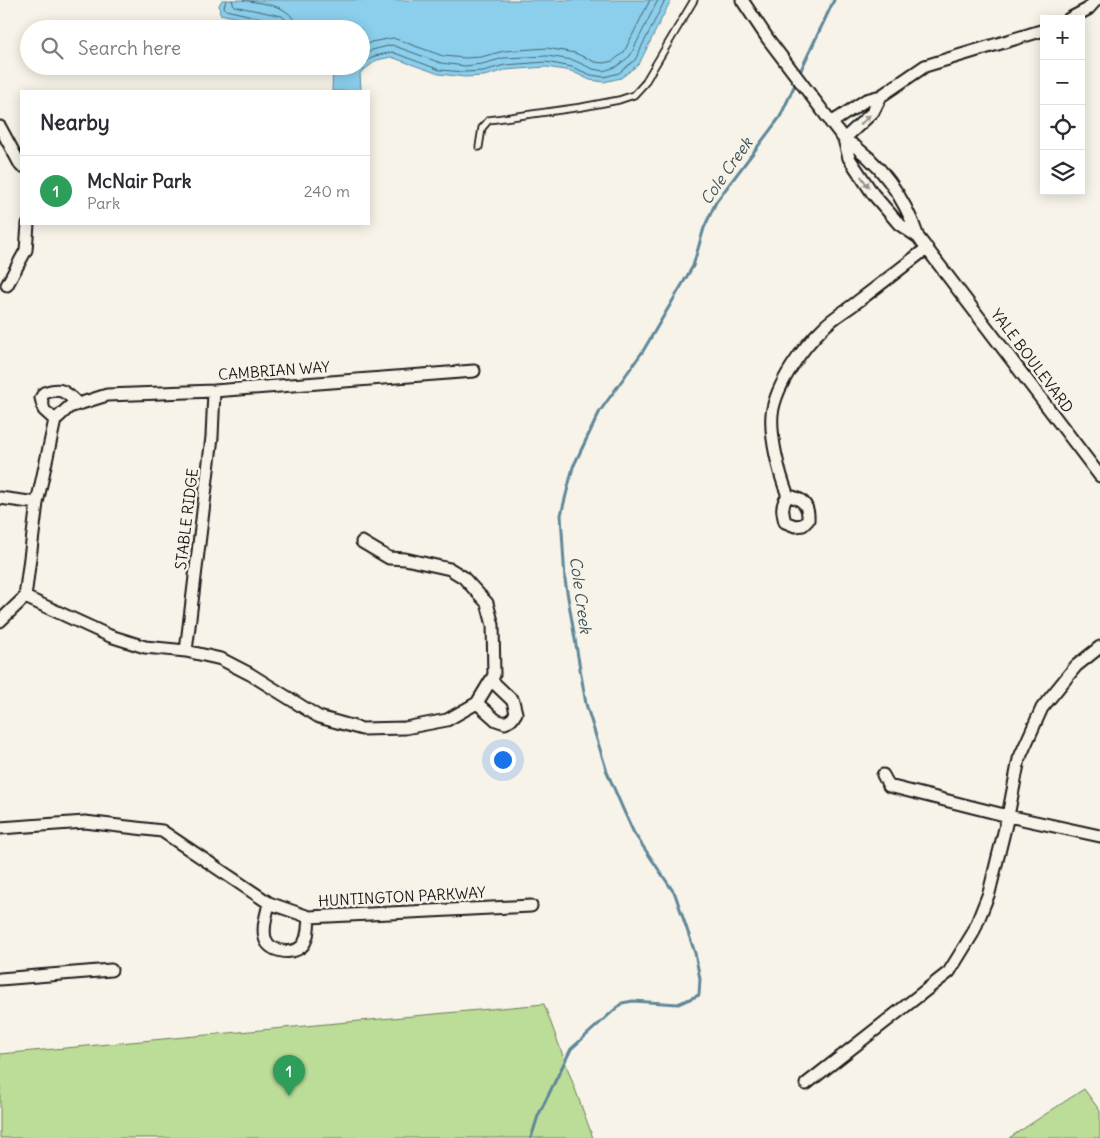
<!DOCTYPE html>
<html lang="en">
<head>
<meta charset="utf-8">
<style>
	:root { --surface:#fff; --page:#f2f2f3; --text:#2b2b33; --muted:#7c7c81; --line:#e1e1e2; --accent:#d1495b }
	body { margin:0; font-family:Delius,sans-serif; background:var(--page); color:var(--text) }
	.controls { position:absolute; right:15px; top:15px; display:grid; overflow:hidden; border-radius:0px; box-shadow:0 2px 12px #0003 }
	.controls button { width:45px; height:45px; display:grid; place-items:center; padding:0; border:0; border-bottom:1px solid var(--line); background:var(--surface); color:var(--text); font:25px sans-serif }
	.you { position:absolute; left:502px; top:759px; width:18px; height:18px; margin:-12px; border:4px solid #fff; border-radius:50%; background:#1a73e8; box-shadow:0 0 0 8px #1a73e833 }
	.badge { display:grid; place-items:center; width:32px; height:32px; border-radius:50%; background:var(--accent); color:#fff; font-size:16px; font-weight:700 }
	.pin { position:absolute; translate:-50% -41px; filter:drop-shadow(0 1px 2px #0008) }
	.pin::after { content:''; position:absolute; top:26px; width:18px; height:15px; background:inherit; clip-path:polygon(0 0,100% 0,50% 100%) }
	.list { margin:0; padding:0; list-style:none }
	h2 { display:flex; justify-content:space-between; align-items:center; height:65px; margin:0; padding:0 20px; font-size:21px }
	h2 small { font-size:16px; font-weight:400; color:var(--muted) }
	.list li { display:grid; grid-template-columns:32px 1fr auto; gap:15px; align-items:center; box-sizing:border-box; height:70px; padding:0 20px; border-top:1px solid var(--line) }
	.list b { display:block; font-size:19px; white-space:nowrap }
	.list p { margin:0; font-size:16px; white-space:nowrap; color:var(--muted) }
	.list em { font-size:16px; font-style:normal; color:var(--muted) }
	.icon { flex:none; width:28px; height:28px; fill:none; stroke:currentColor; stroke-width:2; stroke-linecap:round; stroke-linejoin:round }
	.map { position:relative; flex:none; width:1100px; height:1138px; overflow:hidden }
	.search { position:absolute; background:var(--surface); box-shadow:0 2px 12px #0003; left:20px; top:20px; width:350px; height:55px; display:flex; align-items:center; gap:12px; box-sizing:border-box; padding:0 18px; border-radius:28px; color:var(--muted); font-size:19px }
	.panel { position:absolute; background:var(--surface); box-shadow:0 2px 12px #0003; left:20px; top:90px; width:350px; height:135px; border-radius:0px }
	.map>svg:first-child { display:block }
	.green { fill:#bbdd97; stroke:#6c7c5a }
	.water { fill:#8bcfec; stroke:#5f8799 }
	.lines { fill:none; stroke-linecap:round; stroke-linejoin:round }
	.shore { stroke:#48646f; stroke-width:1 }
	.stream { stroke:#5f8799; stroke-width:3 }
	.service-casing { stroke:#1c1c1c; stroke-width:9 }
	.minor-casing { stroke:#1c1c1c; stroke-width:15 }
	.service { stroke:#f7f3e8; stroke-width:5.5 }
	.minor { stroke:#f7f3e8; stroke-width:11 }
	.oneway { fill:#94928c }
	.labels { text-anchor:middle; stroke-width:5; stroke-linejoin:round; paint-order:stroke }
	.street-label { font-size:15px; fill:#1c1c1c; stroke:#f7f3e8 }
	.water-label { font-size:16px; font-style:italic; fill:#3d525a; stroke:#f7f3e8 }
</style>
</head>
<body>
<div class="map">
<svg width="1100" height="1138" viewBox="0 0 1100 1138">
	<rect width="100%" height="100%" fill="#f7f3e8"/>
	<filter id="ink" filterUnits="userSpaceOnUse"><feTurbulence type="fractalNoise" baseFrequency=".02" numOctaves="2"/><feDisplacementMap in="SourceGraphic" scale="10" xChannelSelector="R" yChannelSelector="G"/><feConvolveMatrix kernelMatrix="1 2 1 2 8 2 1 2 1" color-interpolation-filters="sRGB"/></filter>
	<g filter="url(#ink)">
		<path class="green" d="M544,1004l49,134h-593v-84z
			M1084,1089l16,22v27h-91z"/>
		<path class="water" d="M222,0h449l-32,64 -18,14 -17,4 -14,-2 -19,-9 -25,-4 -41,3 -21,6 -19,1 -26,-3 -48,-17 -14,3 -17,13 1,18h-29l1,-25h28v-37h-73l-68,-15 -1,-9z"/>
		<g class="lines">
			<path class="shore" d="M226,0l-2,7 2,3 52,12 4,2v5
				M232,0l2,6 48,10 5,5 2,8
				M243,0c19,4 52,4 53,29
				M361,48l10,-6 22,-4 50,18 22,2 16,-1 23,-6 43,-3 28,5 20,9 8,1 10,-2 11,-9 26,-52
				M361,58l11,-8 20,-5 49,18 24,3 17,-2 22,-6 43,-2 26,4 20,9 10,2 13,-4 14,-11 28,-56
				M361,65l14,-9 17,-4 48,18 25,2 18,-1 22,-6 41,-3 26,5 19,8 13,2 15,-4 16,-13 30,-60"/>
			<path class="stream" d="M799,74l35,-74
				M531,1138l7,-22 33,-67 51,-46 11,-2 45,3 21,-9 1,-16 -5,-26 -20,-59 -41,-61 -11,-24 -16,-37 -21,-68 -21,-124 -4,-65 12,-48 27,-56 43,-60 50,-85 11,-38 12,-26 64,-85 17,-37"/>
			<g class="service-casing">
				<path id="service" d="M479,147l3,-19 7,-8 93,-13 37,-7 15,-5 10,-11 50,-84"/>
			</g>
			<g class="minor-casing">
				<path id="minor" d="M742,0l26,39 76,100 5,19 24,36 26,30 19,13
					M1069,19l19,-10 8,-9
					M831,123l35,-23 15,-4 44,-30 119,-36
					M0,127l21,39
					M844,139c35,21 61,59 74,98l182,239
					M844,139l29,-27 8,-16
					M7,285l19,-35 2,-26
					M55,420l-11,-10 -3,-12 3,-5c17,-6 21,-2 33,10
					M788,496c14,2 21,9 20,24l-5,5 -8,1 -10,-4c-3,-11 -4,-17 3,-26 -9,-23 -18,-58 -16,-82 4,-30 31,-67 52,-87 10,-10 23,-17 33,-25 24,-18 47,-36 70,-54
					M0,498l37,5
					M25,597l85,39 35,11 41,4 35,8 29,15 69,43 43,12 43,-1 42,-8 30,-17 17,-28 -1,-50 -6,-22 -24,-26 -13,-8 -45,-10 -16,-1 -27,-16
					M0,621l25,-24 12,-94 18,-83 14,-13 38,-12 107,-4 260,-20
					M186,651l26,-214 2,-46
					M477,703l19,17 9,3 7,-4 4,-6 -3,-12 -22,-21
					M883,775l6,11 119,30 92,20
					M0,828l85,-6 77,9 107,72 40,14 222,-11
					M269,903c-2,11 -7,24 -4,35 4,14 26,17 36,9 8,-7 7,-21 8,-30
					M0,979l111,-9
					M806,1084l143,-112 24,-39 16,-40 19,-77 11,-57 23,-51 34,-42 24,-19"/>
			</g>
			<use href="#service" class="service"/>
			<use href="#minor" class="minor"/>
		</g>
		<defs><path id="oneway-solid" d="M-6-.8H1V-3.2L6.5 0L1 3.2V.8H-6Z" transform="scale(1.25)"/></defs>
		<g class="oneway">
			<use href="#oneway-solid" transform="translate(865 120) rotate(-45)"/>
			<use href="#oneway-solid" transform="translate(865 182) rotate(55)"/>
		</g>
	</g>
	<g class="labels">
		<g class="street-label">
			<text transform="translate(1032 361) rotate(53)" y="5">YALE BOULEVARD</text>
			<text transform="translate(274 371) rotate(-4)" y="5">CAMBRIAN WAY</text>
			<text transform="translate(187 519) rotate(-83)" y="5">STABLE RIDGE</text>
			<text transform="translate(402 897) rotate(-3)" y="5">HUNTINGTON PARKWAY</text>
		</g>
		<g class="water-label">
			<text transform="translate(726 171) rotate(-55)" y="6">Cole Creek</text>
			<text transform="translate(581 595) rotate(82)" y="6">Cole Creek</text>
		</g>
	</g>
</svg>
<div class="controls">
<button>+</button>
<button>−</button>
<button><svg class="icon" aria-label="locate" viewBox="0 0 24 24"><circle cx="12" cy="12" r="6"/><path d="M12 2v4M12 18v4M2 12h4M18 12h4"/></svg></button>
<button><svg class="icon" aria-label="layers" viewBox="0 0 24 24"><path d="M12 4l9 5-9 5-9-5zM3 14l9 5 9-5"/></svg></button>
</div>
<div class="you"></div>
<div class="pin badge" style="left:289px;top:1096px;background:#2e9e5b">1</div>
<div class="search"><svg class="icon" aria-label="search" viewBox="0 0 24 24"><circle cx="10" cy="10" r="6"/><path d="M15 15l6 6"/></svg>Search here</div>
<section class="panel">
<h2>Nearby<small></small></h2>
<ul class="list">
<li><span class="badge" style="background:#2e9e5b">1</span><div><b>McNair Park</b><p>Park</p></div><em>240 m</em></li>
</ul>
</section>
</div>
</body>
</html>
